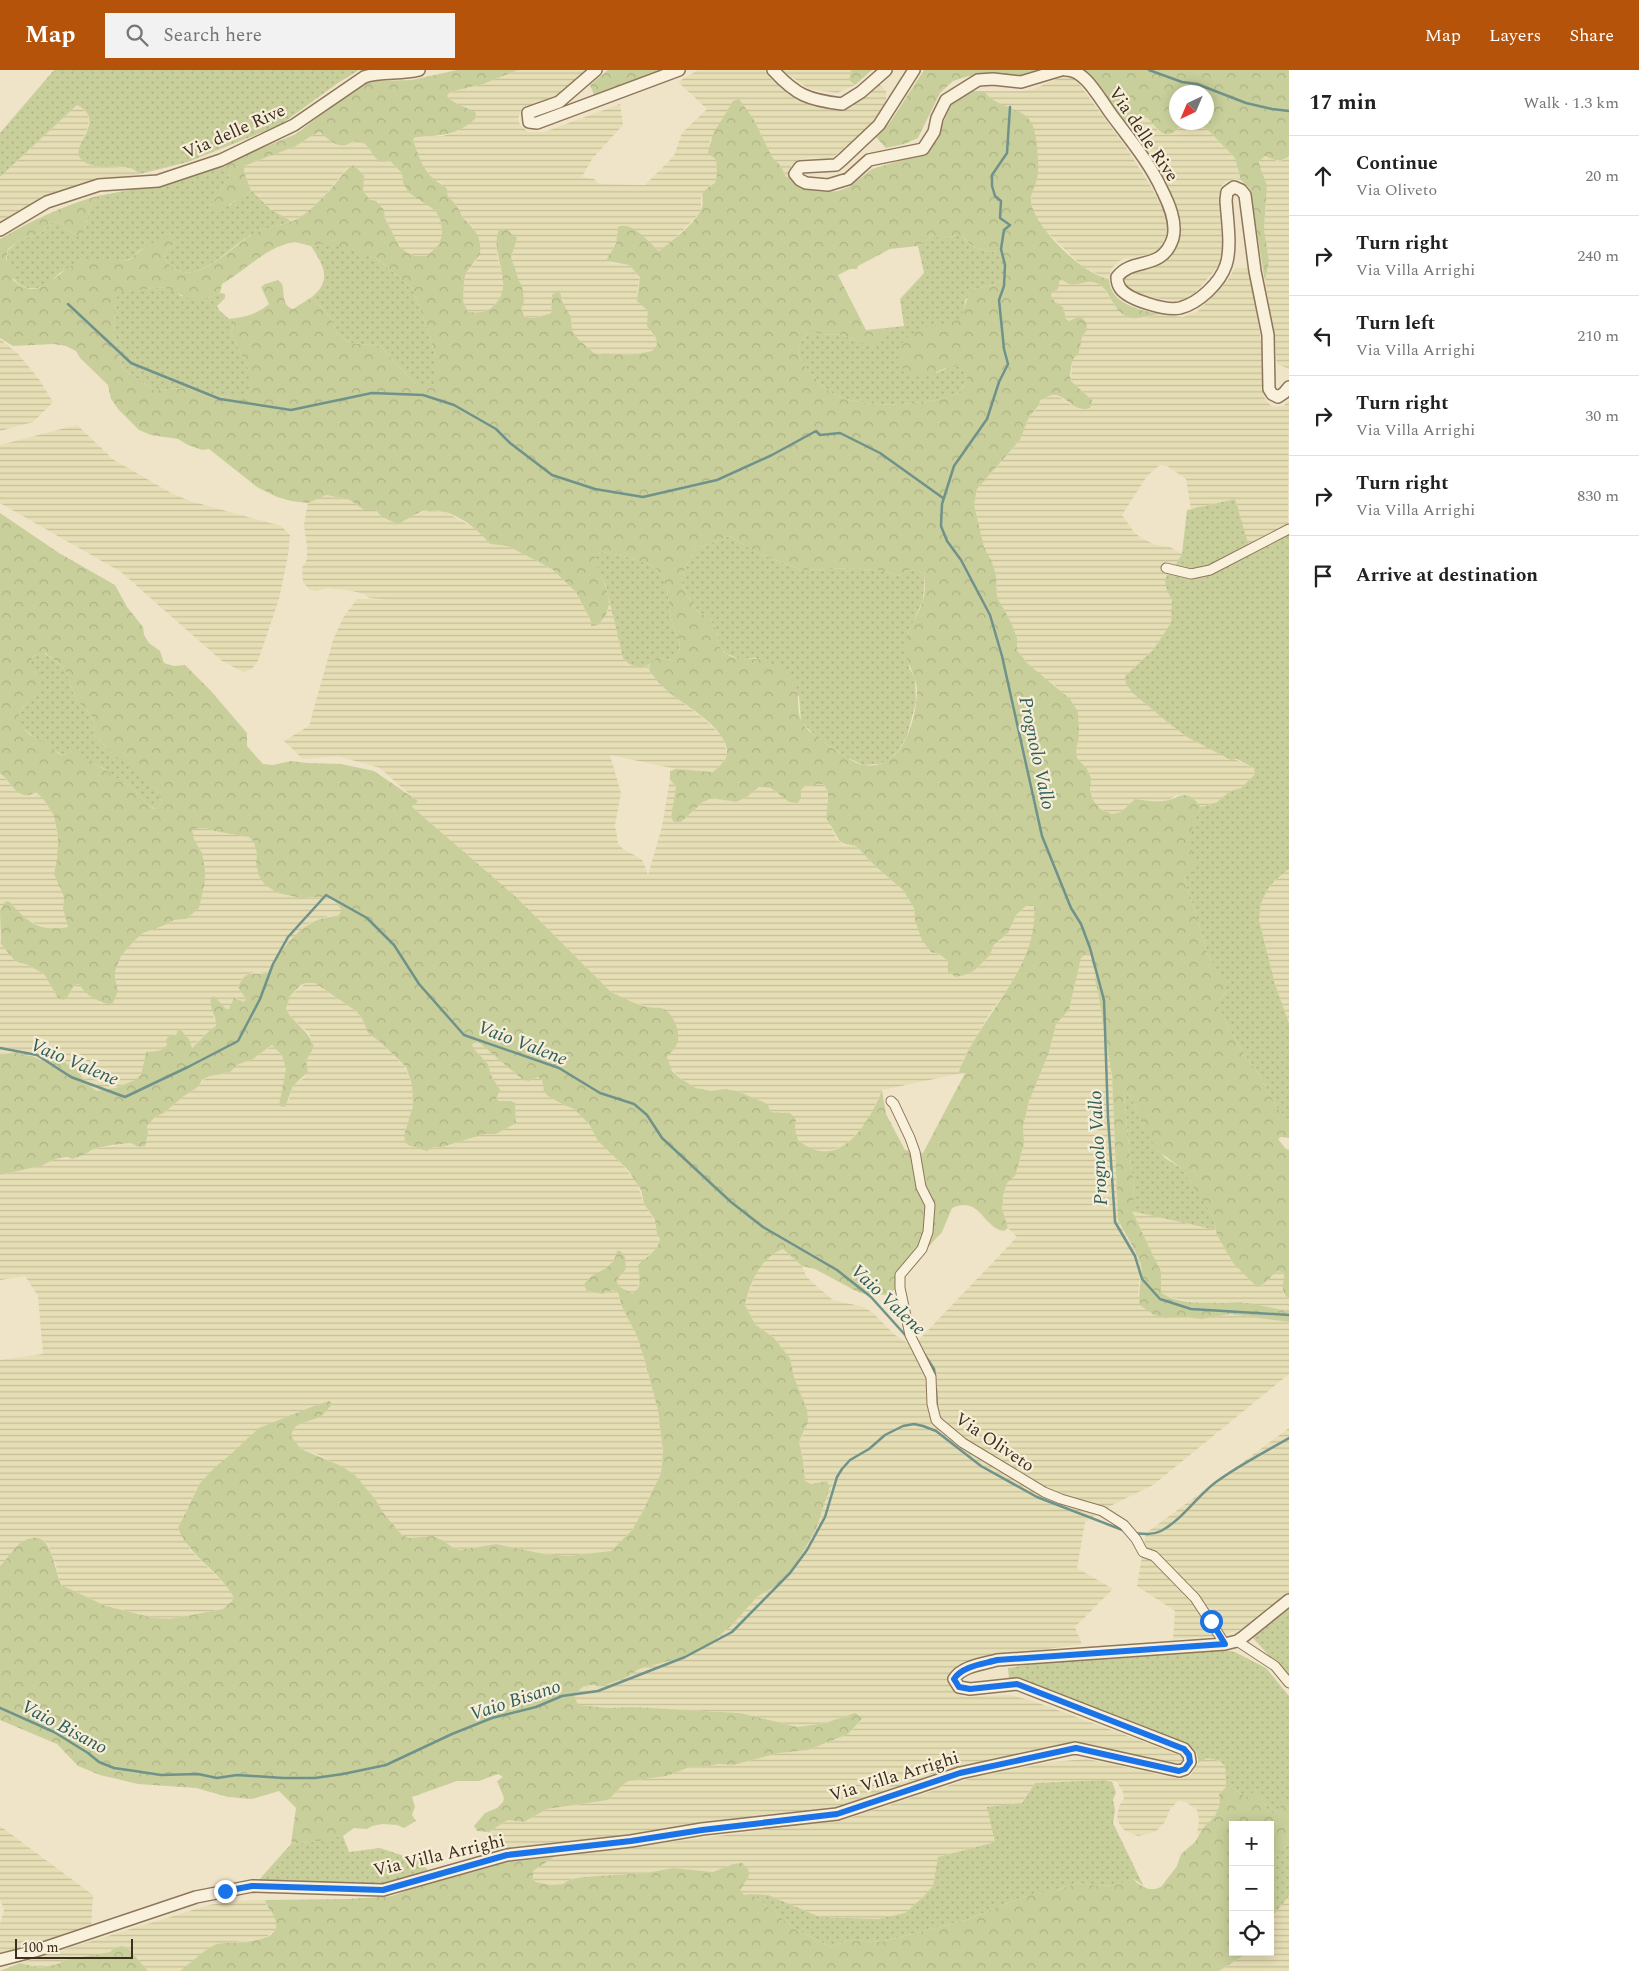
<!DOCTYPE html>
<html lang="en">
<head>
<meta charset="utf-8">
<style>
	:root { --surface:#fff; --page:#f2f2f2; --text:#222; --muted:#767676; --line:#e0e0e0; --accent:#b45309 }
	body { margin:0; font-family:Spectral,serif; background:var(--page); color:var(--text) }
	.controls { position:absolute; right:15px; bottom:15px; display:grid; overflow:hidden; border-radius:0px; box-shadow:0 2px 12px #0003 }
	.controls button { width:45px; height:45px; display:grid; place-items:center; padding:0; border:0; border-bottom:1px solid var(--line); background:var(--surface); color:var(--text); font:25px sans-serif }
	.compass { position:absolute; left:1169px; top:15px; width:45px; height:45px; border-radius:50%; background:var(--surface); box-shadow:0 2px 12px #0003; rotate:224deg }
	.scale { position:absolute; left:15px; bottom:12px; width:118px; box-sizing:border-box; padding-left:5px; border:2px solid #3d2e20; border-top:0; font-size:14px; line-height:18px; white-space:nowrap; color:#3d2e20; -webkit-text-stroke:4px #f7eed8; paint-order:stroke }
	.stop { position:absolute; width:15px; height:15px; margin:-11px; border:4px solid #1a73e8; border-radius:50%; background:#fff }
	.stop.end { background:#1a73e8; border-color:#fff; box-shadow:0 1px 5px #0008 }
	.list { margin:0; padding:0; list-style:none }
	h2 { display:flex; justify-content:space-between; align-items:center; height:65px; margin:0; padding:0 20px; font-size:21px }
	h2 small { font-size:16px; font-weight:400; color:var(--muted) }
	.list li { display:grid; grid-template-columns:32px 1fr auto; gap:15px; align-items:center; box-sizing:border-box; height:80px; padding:0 20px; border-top:1px solid var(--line) }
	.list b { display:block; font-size:19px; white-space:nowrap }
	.list p { margin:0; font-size:16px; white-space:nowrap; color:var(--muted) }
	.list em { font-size:16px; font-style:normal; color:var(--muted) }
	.icon { flex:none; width:28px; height:28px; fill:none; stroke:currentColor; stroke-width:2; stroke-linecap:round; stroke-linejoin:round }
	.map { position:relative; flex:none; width:1289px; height:1901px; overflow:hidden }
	header { display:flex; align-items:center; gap:30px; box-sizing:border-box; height:70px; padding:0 25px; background:var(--accent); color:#fff }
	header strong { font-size:24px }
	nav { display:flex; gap:28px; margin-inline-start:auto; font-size:18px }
	.search { width:350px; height:45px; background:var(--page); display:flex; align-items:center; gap:12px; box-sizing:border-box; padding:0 18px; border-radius:0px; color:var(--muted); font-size:19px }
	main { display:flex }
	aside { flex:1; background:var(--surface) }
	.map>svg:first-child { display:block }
	.farmland { fill:url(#farmland-rules) }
	.green { fill:url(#green-dots) }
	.forest { fill:url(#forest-crowns); fill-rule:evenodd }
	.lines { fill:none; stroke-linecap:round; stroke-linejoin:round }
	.stream { stroke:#6f938a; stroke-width:2.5 }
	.minor-casing { stroke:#8d765c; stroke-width:11 }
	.tertiary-casing { stroke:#8d765c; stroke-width:14 }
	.minor { stroke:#faf1dc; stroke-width:9 }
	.tertiary { stroke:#faf1dc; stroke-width:11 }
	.route { stroke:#1a73e8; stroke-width:6 }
	.labels { text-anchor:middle; stroke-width:4.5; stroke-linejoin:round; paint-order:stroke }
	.street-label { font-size:18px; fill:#3d2e20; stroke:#f7eed8 }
	.water-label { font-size:19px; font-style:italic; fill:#2f5d5a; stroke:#f7eed8 }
</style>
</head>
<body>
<header>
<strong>Map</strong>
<div class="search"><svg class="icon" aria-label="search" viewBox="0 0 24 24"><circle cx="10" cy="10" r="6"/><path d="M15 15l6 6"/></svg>Search here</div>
<nav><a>Map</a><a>Layers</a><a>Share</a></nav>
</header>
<main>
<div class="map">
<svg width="1289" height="1901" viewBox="0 0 1289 1901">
	<defs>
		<pattern id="farmland-rules" width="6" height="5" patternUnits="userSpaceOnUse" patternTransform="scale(1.25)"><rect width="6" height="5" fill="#e6deb5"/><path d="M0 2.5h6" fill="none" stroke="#c6bf9b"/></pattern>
		<pattern id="green-dots" width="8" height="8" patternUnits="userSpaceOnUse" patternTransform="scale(1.25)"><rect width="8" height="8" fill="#c9cf9b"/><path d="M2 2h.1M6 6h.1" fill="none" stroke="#aeb285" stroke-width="1.8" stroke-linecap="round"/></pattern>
		<pattern id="forest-crowns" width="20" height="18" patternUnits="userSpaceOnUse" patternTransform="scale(1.25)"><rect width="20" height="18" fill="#c9cf9b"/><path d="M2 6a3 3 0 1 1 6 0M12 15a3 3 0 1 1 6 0" fill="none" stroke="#aeb285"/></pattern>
	</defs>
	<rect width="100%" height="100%" fill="#f0e4c8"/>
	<path class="farmland" d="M518,0h76l-34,24 -39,16 -3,9 2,6 8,7h16l76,-28 3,21 -31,34 -10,18 12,2 5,5 46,1 29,-29 8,-23 25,-24 -29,-27 20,-12h66l8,10 32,22 24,5 19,-1 9,-3 23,-19 7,7v14l-10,15 -34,30 -9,7 -8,2 -14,-2 -14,3 -6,6 1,10 -5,2 -6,-12 -9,-9 -18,-37 -21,-19 -24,42 7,17 1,14 -2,9 -8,4 -6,10v13l-5,7 -22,22 -15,12 -23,-21 -18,-3 -2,16 -8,16 2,4 19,2 11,12 -3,15 11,19 2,21 6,6 2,7 -6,6 -15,3 -34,1 -9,-2 -15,-13 -7,-10 -1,-13 -8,-14v-4l-11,-4 -1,17 -16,6 -9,-1 -2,-2 -3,-5 3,-9 -13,-44 2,-5 -14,-23 -2,5v21l6,22v17l-12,15 -11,4 -12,-1 -5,-11 1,-20 2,-8 10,-12 -2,-33 -14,-14 -4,-10 -6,-3 -9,-19 -7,-2 -6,-7 -8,-13 -7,-21 3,-2 27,-1 14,-5 11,-6 1,-17 -10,-3 -9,-6 -3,-3 3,-4 33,-8z
		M782,0h69l-2,10 6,5 -18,8 -28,-4z
		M1064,6h6l10,9 47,64 25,39 11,22 3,14 1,10 -6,13 -10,7 -24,4 -8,3 -8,8 -2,11 -26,-13 -40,-39 -10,-17 -2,-10 1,-12 5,-11v-30l-35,-43 -14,-8 -4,-6h39l10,-2z
		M77,35l10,8 2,6 -1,9 -8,16 12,22 39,2 9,6 -36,5 -39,11 -44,19 -21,13v-45z
		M1145,45l4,3 9,13 14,2 13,-10 14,2 8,4 22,23 6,6 4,10 2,12 -6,-1 -9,2 -4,4 -2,7 3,41v20l-2,10 -27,31 -14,8 -30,-5 -17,-6 -7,-4 -4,-6 1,-7 7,-4 24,-4 9,-4 8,-7 6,-9 3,-12 -5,-30 -12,-24 -29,-45 5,-5 -2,-12z
		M320,62l12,10 30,-1 4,3 10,14 14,3 12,12 1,10 32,27 6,12 1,13 -3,9 -12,12h-12l-9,-4 -7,-6 -14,-28 -1,-8 -14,-10 -7,-9 -1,-10 -14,-14 -24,29 -19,19 -14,6 -21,-12 -19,-19 -7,-18v-6l52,-20 15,-10z
		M1265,86l12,5 7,-1 5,-4v213l-12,-5 -3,-29 -9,-53 4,-21 -5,-32 3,-44 -7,-18 -1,-6z
		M1235,198h14l15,92 -1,31 1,6 6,8 5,2 8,-1 6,-5 -1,125 -38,27 -15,-54 -44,10 -5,-30 -19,-13 -7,-1 -13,11 -25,39 12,17 7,6 15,7 14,2 12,7 -6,10 -8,7 -1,20 5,9v10l-1,13 -18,27 -28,26 24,30 23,20 17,12 65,30 1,6 -14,14 -11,3 -13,11 -16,5 -5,-6 -19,-6 -8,5 -8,1 -26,-2 -14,13 -9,2 -12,-5 -7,-9 -3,-10 1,-12 -4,-9 -10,-11 -1,-9 3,-12 -24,-52 -12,-7 -15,-14 -11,-14v-12l-5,-14 -15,-27 -1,-22 -4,-13 -8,-15 -6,-23 -4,-19 3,-16 43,-49 9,-23 10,-11 1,-6 13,-5 5,1 13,9 18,-8 -18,-16 1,-20 7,-9 3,-15 2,-2 -9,-17 -6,3 -3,-2 -3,-12 -8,-5 -4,-6v-4l7,-6 2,-8 32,4 8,3 5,5 11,18 23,11 21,-5 23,3 15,-6 6,-6 24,-25z
		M0,269l18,15 21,25 14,23 -20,20 -33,9z
		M77,355l37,35 57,33 19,8 91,25 9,9 -2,21 -9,43 -21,62 -7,9 -8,2 -21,-11 -101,-89 -121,-69v-58z
		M325,425l25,5 14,10h12l6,7 33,-2 14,-5 15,1 35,20 11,13 18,2 44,23 24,23 15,29v5l17,-15v-17l15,64 6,6 12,4 9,-4 -1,6 21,23 34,26 19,18 4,17 -4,9 -10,9 -37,-3 -66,-14 11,38 -6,32 3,18 5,6 15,8 5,4 5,14 14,-48 8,-48 6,8 -5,31 3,4h7l22,-20 9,-4 24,4 11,-5 12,-10 12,1 18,14 12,-5v-7l4,-4 18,-2 4,4 2,15 -2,13 9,22 7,7 13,1 19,20 28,24 11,18 1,12 20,34h3l10,7v11l8,5 12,-3 7,-4 15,-15 4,-9 14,-13 8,-18 10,-9h8l1,13 -4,27 -20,39 -21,28 -26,45 -6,16 -76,16 -15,33 -23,23 -16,5 -8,1 -10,-3 -12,-9 -3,-11 1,-9 -12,-8h-14l-2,-8 -31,-13 -13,-2 -13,2 -15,-3 -15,-9 -12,-13 -2,-10 8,-9 2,-18 -4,-11 -9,-9 -15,-2 -23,-7 -15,-8 -96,-96 -103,-89 5,-6 -37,-33 -42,-12 -35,3 -19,-18 25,-15 24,-86 10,-22 14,-19 32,1 -20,-2 -5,-4 -12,-3 -24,-3 -11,3 -7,-1 -7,-8 -1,-14 5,-9v-11l-3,-23 4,-22z
		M0,703l20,21 4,1 12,-3 8,8 10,16 4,20 -1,23 -3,15 10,23 -1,12 5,18 -18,2 -12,-4 -16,-8 -12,-15 -10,8z
		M207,758l7,3 35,6 5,5 3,12 -1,9 51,35 22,-1 5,3 9,10 -5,6h-10l-20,8 -27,28 -14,21 -12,-1 -6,2 -8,6 -3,7 8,12 -2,3 -3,-1 -5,-3 -7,11h-3l-4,-3 -9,10 4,7 -1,3 -5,3 -20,19 -2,-9 -9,-10 -15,19 -9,3 -10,1 -5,23 -6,5 -20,8 -18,3 -9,-6 -11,-15 -21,-10 -11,2 -13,-6 -8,-1 -8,-3 -16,3v-116l1,5 14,17 13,4 16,9 14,24 10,-2 6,-11 6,-1 21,20 17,-13 -3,-13v-7l6,-15 12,-14 10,-9 22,-8 9,-5 12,-1 16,-66 -8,-14 -3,-10z
		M1289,799v154l-14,-39 -16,-64 2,-17 7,-14 6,-8z
		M1087,883l5,1v9l4,7 -1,10 3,12 14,84 6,143 7,15 14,23 2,9 -3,30 27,22 21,-1 16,2 28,-5 59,8v52l-136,111 -39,19 -29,18 -8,46 36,21 -38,38 7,17 -69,10 -48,9 -7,5 -4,21 4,5 7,3 45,-2 23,6 146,54 6,5 -4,5 -93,-20 -39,4 -77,15 -131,43 -351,45 -6,-12 5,-8 19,-12 16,2 23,-13 61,-9 16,-16 5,-3 38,-5 25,-10 12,1 14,-3 15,1 46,-12 29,-3 40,-16 15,-15 -8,-6 -30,10 -27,4 -58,-14 -107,-6 -25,1 -21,-1 -9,-2 -4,-10 11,-10 9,2 33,-10 12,-8 37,-10 30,-12 27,-23 24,-27 27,-16 8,-10 24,-42 14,-42 -3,-6 -16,3 -6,-3 -2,-20 -4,-19 6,-11 -3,-33 -8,-21 -4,-19 -16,-20 -19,-14 -10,-19 11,-33 10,-14 17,-9 19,17 4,10 8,8 19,16 31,7 9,6 22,22 18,11 104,-109 -9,-9 -6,-20 1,-12 4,-13 8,-7 2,-6 7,-27 -1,-16 9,-37 17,-38 7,-28 13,-14 12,-52z
		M306,913h9l41,28 6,7 6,15 12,9 25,25 7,18 1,21 -9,29 9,11 3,2 26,-1 42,-14 12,1 20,-11 -1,-20 -4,-2h-13l-2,-2 2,-12 -7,-12 -3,-11 -14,-15 -2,-4 5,-4 46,39 6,1 9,-4 4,3 2,8 20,17 10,4 15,15 9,17 17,15 22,27 7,21 12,19 1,11 3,5 -4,11 -9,6 -8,17 2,5 -5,13 -3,3 -5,-2 -8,-5 -3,-5v-31l-4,12 -12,10 -14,7v11l15,3 11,-4 5,2 4,15 15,29 7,22 14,52 5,42 -2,21 -18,38 -11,19 -21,21 -16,2 -27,3 -24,-2 -48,-10 -36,6 -8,-3 -8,-6 -11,-5 -24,2 -7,-3 -17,-20 -10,-16 -20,-24 -36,-20 -18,-6 -10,-13 1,-5 10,-9 18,-6 13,-12 -5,-3 -29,12 -85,55 -14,15 -10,20 -12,25 13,23 38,37 4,8 -1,5 -9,8 -53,10 -16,-1 -48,-12 -45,-21 -3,-8 -2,-12 -8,-21 -4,-3 -44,25v-206l43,-6 -5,-58 -13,-20 -25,4v-105l40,-9 16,-7h16l12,-4 9,-6 33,-5 5,-1 7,4 10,-14 -1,-7 8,-9 9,-4 20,-17 14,-9 4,-6 8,-5 20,-4 7,-7 16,-6 20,-14 9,10 4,14 -5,33 8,-3 4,-13 12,-9 1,-16 8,-14 -5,-14 -16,-14 -7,-10 4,-13z
		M1132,1141l84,19 17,33 29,23 10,-12 7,-3 5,2 1,8 -3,8 1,3 6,7v12l-64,-9 -16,2 -42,-7 -6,-5v-14l-7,-20z
		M1289,1358v165l-49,37 -22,6 -45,3 2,-28 -38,-25 9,-53z
		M1206,1688l14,3 5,5 1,21 -7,7 1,10 -5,12 -18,19 2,-15 -2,-10 -11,-8 -8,-1 -8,8 -5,13 -10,10 -17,4 -14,-6 -5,-7 -2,-6 2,-11 5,-7 -1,-7 -6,-10 -13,-2 -69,3 -40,59 -57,15 -5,29 -10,11 -18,16 -28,6 -57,-2 -52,-22h-24l-5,-5 10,-14 -16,-12 -20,8 -40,-4 -27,5 -63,4 -14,3 -6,4 -13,1 -14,-3 -3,-3v-8l21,-14 289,-37 132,-43 76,-15 36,-3 93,20 10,-3 8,-13z
		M0,1756l93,69 -2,33 -91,28v-32l4,-14 -4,-11z
		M1289,1826v75h-70l30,-19h21v-20l3,-11 -2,-3z
		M265,1830l1,5 10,13 1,7 -2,6 -12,8 -47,5 -36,27h-32l-20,-23 -6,-2 -8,2 -4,4 -46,8 -6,4 -18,4 -20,-5 189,-58 25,-4z"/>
	<path class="green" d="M54,0h305l-21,13 -58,42 -92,37 -48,12c-3,-2 -6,-5 -10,-6 -15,-4 -37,4 -49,-9 -13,-14 28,-37 -4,-54l-77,72v-44z
		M225,93l5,9 -1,6 -18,27h19l11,-9 7,-2 3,-4 19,19 21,12c-12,5 -26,7 -38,13 -25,12 -62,63 -89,24l2,-7 10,-9c-11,2 -24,3 -34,7 -6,3 -9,10 -16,11 -18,4 -44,3 -61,10 -8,3 -13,13 -21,16 -25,10 -41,-14 -36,-36l12,-10 21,-7 11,-10 8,-1 14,13 11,-6 4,-19 8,-14 82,-15z
		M933,165l15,3 8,-3h6c8,14 22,16 37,17 7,9 8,16 5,27l-11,6 -19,4 -9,12 -1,10 -4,8 -16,7 -7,-1 -1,48 16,-7 9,1 6,10c-2,6 -4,12 -10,16 -13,9 -64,13 -80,11 -15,-1 -36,-4 -48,-13 -9,-6 -17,-16 -24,-25 -10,-14 -9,-21 3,-33l34,2 13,5 31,-3v-9l18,-2 -4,-27 24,-26 -6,-27z
		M327,171l49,17 36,30 14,36 10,34v27l-21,-1 -35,-38 -29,-3 -13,-8 -8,-18 -18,-20c21,-17 11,-32 -1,-51z
		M163,217l11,4 7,5 27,2 12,-5 5,1v4l-8,8 2,4 10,9 6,-1 -4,15 18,37v24l-25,3 -38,-9 -32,2 -31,-21 -10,-37 4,-40z
		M1235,429l16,54 38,-25v341l-15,12 -6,8 -7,14 -2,17 16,64 14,39v97c-16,-12 -21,-32 -32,-48 -16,-21 -28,-43 -39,-66v-5l8,-8 -7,-19 -11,-19 -18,-60 -4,-8 -2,-10c9,-9 5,-28 6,-40 1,-10 6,-21 11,-30l16,-5 13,-11 11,-3 14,-14 -1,-6 -17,-9 -6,1 -42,-22 -17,-12 -38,-32 -8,-10 -1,-8 28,-26 18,-27 1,-23 -5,-9 -2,-10 3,-10 8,-7 6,-10 5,-44z
		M729,466l31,18 42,16 49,-2 32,3 17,5 6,-5 9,-2 10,6 -2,25 -15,34 1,34 6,10 1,24 -9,34 -9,15 -10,10 -9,3 -16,1 -15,-7 -32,-21 -15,-16 -2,-25 -43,-38h-18l-12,-4 -8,-9 -1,-15 -8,-12 -12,-7 -12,-19 -3,-9 2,-12 11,-22z
		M600,482c16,2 51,8 61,22 3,4 4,10 6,15 2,11 2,23 5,34 6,17 14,22 1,38l-16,-4 -7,7 -9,4 -12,-4 -6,-6 -17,-72 -10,-21 -1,-8z
		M44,583l17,12 6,9 8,24 17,18 2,19 18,18 39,28 5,6 6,16 -7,6 -8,-5 -17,-18 -13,-7 -14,-11 -32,-17 -6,4c-7,0 -41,-24 -46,-31 -1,-1 -1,-6 -1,-7 2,-9 11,-16 17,-22l-5,-31 3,-8z
		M1127,1023l7,10 9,25 22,30 16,10 16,23 16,25 3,14 -85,-19c4,-12 3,-33 0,-45l-7,-71z
		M1289,1539v69l-36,-40z
		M1218,1579l17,3 31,16 23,28v105h-6l-5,9 -5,3 -5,-1 -6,-13 -16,-2 -13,-9 -7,-1 -1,-21 -5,-5 -13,-3 -9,5c1,-11 -5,-16 -14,-21 -57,-22 -115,-48 -175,-62l-1,-12 51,-8z
		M1104,1710l8,2 4,10 -3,8 2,10 -2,13 30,62 -9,-6 -19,6 -17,1 -20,-3 -22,7 -33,7 -57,23 -85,22 -32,-2 -18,7 -36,-18 -43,-35 16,1 52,22 57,2 28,-6 18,-16 10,-11 5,-29 57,-15 -8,-35 35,-4 13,-20z
		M336,1766h7l6,16 31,-4 39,13 9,9 -37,13 -41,3 -93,-4 34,-38 28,-3z
		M1289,1774v52l-18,22 -1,-54 5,-9z"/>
	<path class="forest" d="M457,0h61l-35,14 -33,8 -3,4c7,9 20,10 29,17l-1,6c-17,16 -36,17 -59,18l-3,2c4,13 10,32 21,40 4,4 9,5 13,10 0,11 4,9 9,16 3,3 3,7 6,11 11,13 20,18 18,38l-14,19 -2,8 -1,20 5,11c12,1 20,1 28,-9 19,-20 -7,-49 3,-74h7l11,9 -6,19 8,24 3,5 2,15 -3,9 4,7 10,1 16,-5 1,-18 4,-3h4l3,11 8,14 1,13 7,10 15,13 9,2 34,-1 15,-3 5,-6 -1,-7 -9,-12 1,-15 -11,-10 3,-24 -11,-12 -22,-4v-2l9,-15 2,-17c13,-7 31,15 41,24 14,-11 32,-24 41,-39 8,-14 -7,-17 15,-29l2,-9 -1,-14 -8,-7 5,-19 20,-33 6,-2 15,21 18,37 9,9 5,11 6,-1 9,11 7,3 17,2 13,-1 11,-4 23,-18 47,-14 15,-13 19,-40 18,-11h13c11,17 37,15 47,31 6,8 9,46 6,56 -1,8 -6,13 -6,22 1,22 36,56 54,68 7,5 15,8 24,12 2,24 30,30 51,34 -22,4 -35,11 -48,-13 -3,-5 -6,-12 -12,-16 -13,-8 -20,2 -30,-1 -4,-1 -6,-4 -10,-5l-2,10 -6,3 -1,4 4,6 8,5 3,12 3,2 11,-5 7,7 -1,8 -4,6 -3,15 -7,9 -2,14 1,6 21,19 -2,8c-15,6 -26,-15 -38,-13 -4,1 -8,4 -12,5l-1,5 -10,12 -9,23 -43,49 -3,16 10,42 8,15 4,13 1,22 15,27 5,14v12l11,14 42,35 8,13 1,25 -3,12 1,9 10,11 4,9 -1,12 3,10 7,9 12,5 9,-2 14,-13c9,1 19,3 28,2 18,-2 22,-15 38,6 -13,23 -12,37 -5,62l-2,5 -6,-1 -4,4 2,10 4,8 18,60 17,28 1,10 -8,8v5c11,23 23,45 39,66 11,16 16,36 32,48v18l-8,-1 -3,2 8,10 3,1v149c-11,-11 -4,-13 -5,-26l-5,-2c-9,4 -13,14 -22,16l-24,-24 -16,-28 -4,-19 -32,-48 -24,-18 -14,-22 -9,-25 -7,-10 -3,2 7,71c3,12 4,33 1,45l29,61v20c17,16 64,9 86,11 14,2 28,6 42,8v11l-59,-8 -28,5 -16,-2 -21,1 -11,-3 -14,-10c-3,-14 3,-26 1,-40 -1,-9 -18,-34 -23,-46l-6,-143 -14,-84 -3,-12 1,-10 -4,-7v-9l-5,-1 -6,5 -12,52 -13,14 -7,28 -20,49 -6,26 1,16 -7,27 -2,6 -8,7 -4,13 -1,12 6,20 -4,3c-21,-3 -24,-36 -52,-23l-10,24 -14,15 -13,9 -18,32 -11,7 -22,-1 -10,-4 -39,-21 -13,-3 -19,-17c-24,10 -32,32 -38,56l10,19 19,14 16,20 4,19 13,33 1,12 -9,20 4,19 2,20 6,3 16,-3 3,6 -14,42 -24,42 -8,10 -27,16 -24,27 -27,23 -30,12 -37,10 -12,8 -24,9 -18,-1 -11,10 4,10 30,3 25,-1 107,6 58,14 27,-4 30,-10 8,5 -15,16 -40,16 -29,3 -46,12 -15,-1 -14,3 -12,-1 -25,10 -38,5 -5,3 -16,16 -61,9 -23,13 -16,-2 -19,12 -12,-1 -3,-5 11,-13 12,-5 6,-6 1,-4 -7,-17 6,-4 -5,-3 -19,7h-22l-45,16 3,10 -3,8 4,6 -12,7 -7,-3 -15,-1 -10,2 -5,3 -13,-1 -11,8 -24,5 -28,3 5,-36 -17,-17 -27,8 -24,-2 -32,-9 -58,-4 -38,-9 -22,-9 -21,-22 -57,-24v-154c7,-6 11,-15 18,-21 34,-25 35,22 43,40l45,21 48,12 16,1 53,-10 9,-8 1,-5c-15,-26 -44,-40 -55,-68l22,-45 14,-15 16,-13 29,-27 55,-22 15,-5 4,3c-4,3 -8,9 -12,12 -12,7 -26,4 -30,20l10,13 40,17 14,9 20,24 10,16 17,20 7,3 24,-2 11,5 8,6 8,3 36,-6 48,10 24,2 43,-5 21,-21 11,-19 18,-38 2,-21 -5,-42 -14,-52 -7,-22 -15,-29 -4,-15 -5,-2 -11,4 -15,-3 -3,-6c7,-15 29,-12 33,-34h3l5,6 1,12 -8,9 -1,4 3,5 13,7c10,-9 6,-17 5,-29 8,-8 20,-14 22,-26l-3,-5 -2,-14 -11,-16 -3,-14 -13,-20 -30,-29 -9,-17 -15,-15 -10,-4 -16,-9 -4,-5 -2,-11 -4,-3 -9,4 -6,-1 -46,-39 -5,4 2,4 14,15 3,11 9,15 -4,9 2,2h13l4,2 1,20 -20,11h-12l-42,13h-9l-6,4 -19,-6 -3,-4 -1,-6 9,-29 -1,-21 -6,-18 -26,-25 -12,-9 -6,-15 -6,-7 -41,-28h-9l-5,2 -11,11 -4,13c8,15 23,21 28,38l-8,14 2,11 -15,14 -8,21 -6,-1 7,-37 -4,-14 -10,-10 -19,14 -16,6 -7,7 -20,4 -8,4 -4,7 -14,9 -20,17 -9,4 -8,9 1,7 -3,13 -7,1 -7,-4 -19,2 -19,4 -9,6 -12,4 -5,-2 -11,2 -16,7 -40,9v-120l16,-3 8,3 8,1 13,6 16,-2 16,10 11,15 9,6 18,-3 20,-8 6,-5 5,-23c8,-1 16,0 21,-7l-1,-5 3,-4 7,-1 2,-5 2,-1 9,10 3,9 19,-19 5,-3c1,-9 -7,-17 -5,-28l3,-2 12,13h3l5,-11 10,4 2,-3 -8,-12c8,-18 14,-12 29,-14 18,-27 35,-56 71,-57l4,-6 -8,-10 -5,-3 -28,1 -23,-5 -13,-8 -6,-9 -3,-13 1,-9 -3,-12 -5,-5 -35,-6 -7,-3 -15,1 2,10 8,14 3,17v11l-6,27 -13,11 -12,1 -9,5 -22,8 -10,9 -12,14 -6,15v7l3,13 -6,14c-12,-2 -27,-10 -33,-21l-5,1 -6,11 -4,4 -6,-2 -14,-24 -16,-9 -13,-4 -14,-17 -1,-34 6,-9 4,1c17,21 31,30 58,25l-5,-18 1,-12 -10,-23 3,-15 1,-23 -4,-20 -10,-16 -8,-8c-19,11 -23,-9 -36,-19v-260l59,40 56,32 12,22 16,20 1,8 5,8 11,8 4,12 10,3 11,-1 26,26 36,42v13l16,18 10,1 18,-4 16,2 34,1 33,7 44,30 -6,6 103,89 96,96c12,6 24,12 37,15 5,1 11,0 16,2 9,5 16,21 14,31 -1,7 -7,12 -11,17l5,14 9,8 15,9 15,3 13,-2 13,2 31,13 2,8 20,1 6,7 -1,9 3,11c40,34 71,-16 84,-50l4,24 19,36 18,3 42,-80 -7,1c20,-58 81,-103 76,-168h-8l-10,9 -8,18 -14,12 -4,10 -15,15 -7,4 -12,3 -8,-5v-11l-9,-7 -8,-2 -9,-12 -7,-20 -1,-12 -11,-18 -28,-24 -19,-20c-17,-3 -15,-2 -23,-17 -2,-4 -5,-6 -6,-10 -2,-12 6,-25 -4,-35l-18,2 -4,4v7l-3,6 -9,-1 -18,-14 -12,-1 -12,10 -11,5 -24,-4 -9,4 -22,20h-7l-3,-4 5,-31 -6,-8v-8l6,-2 37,3c5,-5 13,-10 14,-18 2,-25 -40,-47 -57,-61 -8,-6 -15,-15 -21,-23l1,-6 7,-7 16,4c13,-16 5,-21 -1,-38 -3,-11 -3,-23 -5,-34 -2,-5 -4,-11 -6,-15 -10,-14 -45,-20 -61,-22l-5,6c3,17 19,34 12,54 -1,4 -6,9 -9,13l-7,1v-5l-15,-29 -24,-23 -44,-23 -18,-2c-15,-18 -42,-39 -67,-33 -9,3 -17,9 -25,13l-16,-7 -6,-7h-12l-14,-10 -24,-5 -18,8 -17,-2 -14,-4 -20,-10 -48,-38 -7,1 -14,-5 -10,-6 -27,-4 -12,-5 -20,-20 -8,-11 -3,-14 -28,-27 -4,-7 -10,-5 -12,-2 -41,2 -13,-8v-99c31,-18 62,-33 97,-43l-8,14 -4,19 -4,6h-7l-14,-13 -8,1 -11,10 -21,7 -12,9 -2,10 9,9v5l-2,7c29,26 43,-12 69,-19 11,-3 33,0 47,-1 14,-13 27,-20 45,-25l2,7 -10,9 -2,7c26,39 66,-12 91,-25 16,-8 36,-8 50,-19 11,-9 21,-20 30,-30 6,-7 10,-15 19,-19l10,11 -1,15 7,9 6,1 8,9 1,8 14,28 7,6 9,4h12l12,-12 3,-9 -1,-13 -6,-12 -26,-17 -6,-10 -1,-10 -12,-12 -10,1c-13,-11 -9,-21 -28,-21 -11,11 -23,-1 -32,-9l-9,4 -15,10 -52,20v6l7,18 -3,4c-13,3 -21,17 -36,17l-1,-6 18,-27 1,-6 -5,-9 71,-29 51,-39 17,-11 11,-3 37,-1zM933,165l9,5 14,-5h6c9,14 22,16 37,17 7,9 8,16 5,27l-11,6 -19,4c-11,10 -8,25 -16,30 -7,5 -14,5 -22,6 -13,2 -38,13 -38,29 -1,7 6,15 9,21 4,1 9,2 13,2 15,-1 25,-13 41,-10l6,10c-2,6 -4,13 -10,16 -13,9 -64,13 -80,11 -15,-1 -36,-4 -48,-13 -9,-6 -17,-16 -24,-25 -10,-14 -9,-21 3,-33l34,2 28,11 9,-3 7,-6v-9l-20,2 -28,-55 12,-6h7l1,-3 32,-17 28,-3zM295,172l16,4 16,-4 49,16 36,30 14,36 10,34v26h-21l-35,-38 -29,-3 -13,-8 -8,-18 -18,-20 -19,12c-12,-4 -8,-16 -11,-25l-4,-4 -13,4 -4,3 8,17c-11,9 -20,12 -34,14l-4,15 18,37v23l-25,4 -38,-9 -32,2 -31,-21 -10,-37 4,-39 46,-6 29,13 16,-2 12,-5 2,-9c24,-14 45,-38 73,-42zM729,466l31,18 42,16 49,-2 32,3 17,5 6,-5 9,-2 10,6c0,9 0,18 -2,26 -6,17 -16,27 -17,46 -1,17 11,28 11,44 -1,29 -14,80 -53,74 -10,-1 -21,-11 -30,-16 -8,-6 -17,-11 -25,-18 -2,-3 -5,-6 -7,-9 -7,-11 0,-32 -10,-44 -8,-10 -23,-17 -36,-19 -10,-2 -21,1 -30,-5 -3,-2 -5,-6 -8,-9l-1,-15 -8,-12 -12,-7 -12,-19 -3,-9 2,-12 11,-22zM45,583l16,12 6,9 8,24 17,18 2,19 18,18 44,34 6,16 -8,6 -7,-5 -17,-18 -51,-33 -9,-2 -5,4c-9,0 -12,-8 -20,-12 -14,-7 -36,-19 -22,-36 5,-5 11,-9 14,-15 3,-6 3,-13 4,-19l-9,-5 -2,-4 3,-8z
		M608,0h58l-71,27 -5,-12z
		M851,0h21l-17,15 -6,-5z
		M924,0h115l-18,6h-52l-16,5 -13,12 -22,45 -14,6 -18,4 -10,-11 15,-16z
		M1083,0h206v86c-8,7 -15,4 -24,0l-6,5 1,6 7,18 -3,44 5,32 -4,21 -15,-93 -9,-9 -6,-22 -28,-29 -15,-6 14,-1v-30h-30v30l9,1c-5,2 -8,8 -13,10 -14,5 -18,-12 -28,-18l-7,3c4,7 2,11 -3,17l-26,-36z
		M1226,1717l7,1 13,9 8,-5 8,7 6,13 5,1 5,-3 5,-9h6v43l-14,11 -5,9v-39h-37v127h16l-30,19h-1039c8,-6 29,-25 37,-27 13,-3 56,1 59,-17 2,-12 -9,-17 -11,-27l84,-1 43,-3 69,-24 31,-8 62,-7 -21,14v8l3,3 14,3 13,-1 6,-4 14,-3 63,-4 27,-5 40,4 20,-8 9,-1 6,6 1,7 -9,14 4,5 8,-1 43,35 36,18 18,-7 32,2 85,-22 57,-23 32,-8 2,1 21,-7 20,3 17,-1 19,-6 3,4 11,6h7l6,-2 16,-21 4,-12 14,-12 8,-14 12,-12 5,-12 -1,-10z
		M122,1876l6,2 20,23h-148l20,-8 20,5 18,-4 6,-4 46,-8 4,-4z"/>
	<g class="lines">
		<path class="stream" d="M1149,0l33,12 15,2 49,19 26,6 17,2
			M1010,37l-3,46 -15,22v11l3,10 6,5 -1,17 10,7 -6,5 -3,19 4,16 -1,21 -5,14 5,49 4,15 -9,18 -12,37 -33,47 -12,38 -1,22 6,15 14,19 29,55 12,41 40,180 29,72 10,16 9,24 14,52 4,117 7,105 20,34 7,23 18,20 31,10 98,6
			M68,234l63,59 89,36 71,11 81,-17 51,2 31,10 42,24 14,14 42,32 43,14 48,8 74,-17 55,-25 44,-24 4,4 20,-2 40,20 63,45
			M0,978l37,7 34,22 54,20 63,-30 50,-26 22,-42 13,-35 15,-27 38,-42 41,23 27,27 25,39 45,51 95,33 41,25 34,11 13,11 15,23 69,64 32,25 74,43 34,27 36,40
			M919,1276l15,23 1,7
			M936,1319l1,20
			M1135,1463c9,1 18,2 26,-2 22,-12 36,-35 55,-49 23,-17 49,-30 73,-44
			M0,1638l54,24 34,21 11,9 15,6 21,3 26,4 37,-1 19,4 20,-3 46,3h32l28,-4 43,-9 66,-31 40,-16 44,-11 26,-11 36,-5 87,-34 47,-25 58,-59 17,-23 18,-33 12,-40 5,-8 8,-9 19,-11 16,-14 18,-9 11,-2 9,2 13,5 45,35 56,31 88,34"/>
		<g class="minor-casing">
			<path id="minor" d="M1166,498l25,6 19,-4 79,-41
				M891,1031l3,3 16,34 5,14 6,35 9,18 -2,27 -6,17 -22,26v13l10,47 21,42 1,27 4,16 3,3 24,20 81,49 17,7 41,12 22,14 12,14 7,13 11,4 41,42 30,46
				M1237,1571l38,25 14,17"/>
		</g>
		<g class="tertiary-casing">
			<path id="tertiary" d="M596,0l-37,32 -31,11 1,9 8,1 142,-53
				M773,0c23,25 35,30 69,34l19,-12 25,-22
				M914,0l-35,55 -36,34 -7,6 -36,2 -5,7 5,6 6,3 22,2 20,-6 21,-19 54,-11 11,-17 3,-14 9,-18 32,-20 15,-1 28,3 40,-12
				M1066,0c8,0 14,4 20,10 9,9 17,23 25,34 17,23 39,49 51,76 7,14 15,32 11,48 -11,34 -40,18 -56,39 0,3 1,8 3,11 8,12 46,23 60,20 19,-5 40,-25 46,-43 6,-18 1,-47 0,-65l1,-8 7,-5 7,3 4,5 10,76 13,64 1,54 3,5 6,3 6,-4 5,-6
				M0,160l47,-28 52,-17 59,-4 63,-21 73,-35 70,-48c18,-6 36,-2 55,-7
				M0,1890l35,-9 161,-54 56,-11 131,4 124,-35 124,-14 71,-12 135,-15 123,-41 115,-25 104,23 6,-2 5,-7 -1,-7 -5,-6 -167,-65 -47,5 -11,-2 -5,-8c8,-13 29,-15 43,-19l228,-16 12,-3 6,-4 46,-37"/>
		</g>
		<use href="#minor" class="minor"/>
		<use href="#tertiary" class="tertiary"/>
	</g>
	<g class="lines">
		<path class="route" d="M225,1821l27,-5 131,4 124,-35 124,-14 71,-11 135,-16 123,-41 116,-25 103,23 6,-2 5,-7 -1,-7 -5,-6 -167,-65 -47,5 -11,-2 -5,-8c8,-13 29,-15 43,-19l228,-16 -14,-23"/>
	</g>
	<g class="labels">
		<g class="street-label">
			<text transform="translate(234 61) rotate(-24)" y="6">Via delle Rive</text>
			<text transform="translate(1144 64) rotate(56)" y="6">Via delle Rive</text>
			<text transform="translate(995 1372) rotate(34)" y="6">Via Oliveto</text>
			<text transform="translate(894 1706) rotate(-17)" y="6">Via Villa Arrighi</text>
			<text transform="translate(439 1785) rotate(-13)" y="6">Via Villa Arrighi</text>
		</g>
		<g class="water-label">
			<text transform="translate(1038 683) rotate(78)" y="7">Prognolo Vallo</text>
			<text transform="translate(523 972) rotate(21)" y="7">Vaio Valene</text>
			<text transform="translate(75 991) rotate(23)" y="7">Vaio Valene</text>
			<text transform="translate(1097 1078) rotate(-93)" y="7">Prognolo Vallo</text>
			<text transform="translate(889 1229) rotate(43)" y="7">Vaio Valene</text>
			<text transform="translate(515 1629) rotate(-18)" y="7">Vaio Bisano</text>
			<text transform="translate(65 1656) rotate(28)" y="7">Vaio Bisano</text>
		</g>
	</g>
</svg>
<div class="controls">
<button>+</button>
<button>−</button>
<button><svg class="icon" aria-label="locate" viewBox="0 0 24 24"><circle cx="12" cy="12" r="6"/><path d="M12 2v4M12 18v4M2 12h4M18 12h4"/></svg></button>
</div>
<svg class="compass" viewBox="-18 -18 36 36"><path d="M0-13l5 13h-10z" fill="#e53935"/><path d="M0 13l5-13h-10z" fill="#767676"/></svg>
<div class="scale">100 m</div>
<div class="stop" style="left:1211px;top:1551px"></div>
<div class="stop end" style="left:225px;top:1821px"></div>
</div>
<aside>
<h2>17 min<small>Walk · 1.3 km</small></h2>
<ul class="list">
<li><svg class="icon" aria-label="ahead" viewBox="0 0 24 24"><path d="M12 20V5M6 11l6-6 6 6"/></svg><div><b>Continue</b><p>Via Oliveto</p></div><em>20 m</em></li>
<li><svg class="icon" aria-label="right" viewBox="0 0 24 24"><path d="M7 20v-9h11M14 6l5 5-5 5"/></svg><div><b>Turn right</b><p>Via Villa Arrighi</p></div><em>240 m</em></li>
<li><svg class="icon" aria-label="left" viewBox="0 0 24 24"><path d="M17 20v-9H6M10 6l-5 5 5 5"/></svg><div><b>Turn left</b><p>Via Villa Arrighi</p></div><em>210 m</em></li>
<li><svg class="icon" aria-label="right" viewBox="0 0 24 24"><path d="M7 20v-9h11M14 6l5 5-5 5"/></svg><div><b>Turn right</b><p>Via Villa Arrighi</p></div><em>30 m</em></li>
<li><svg class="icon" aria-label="right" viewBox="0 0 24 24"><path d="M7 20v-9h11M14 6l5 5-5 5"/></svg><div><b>Turn right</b><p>Via Villa Arrighi</p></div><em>830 m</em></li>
<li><svg class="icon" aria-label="arrive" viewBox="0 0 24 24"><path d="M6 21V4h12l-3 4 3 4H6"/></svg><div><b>Arrive at destination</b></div></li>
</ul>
</aside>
</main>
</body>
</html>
